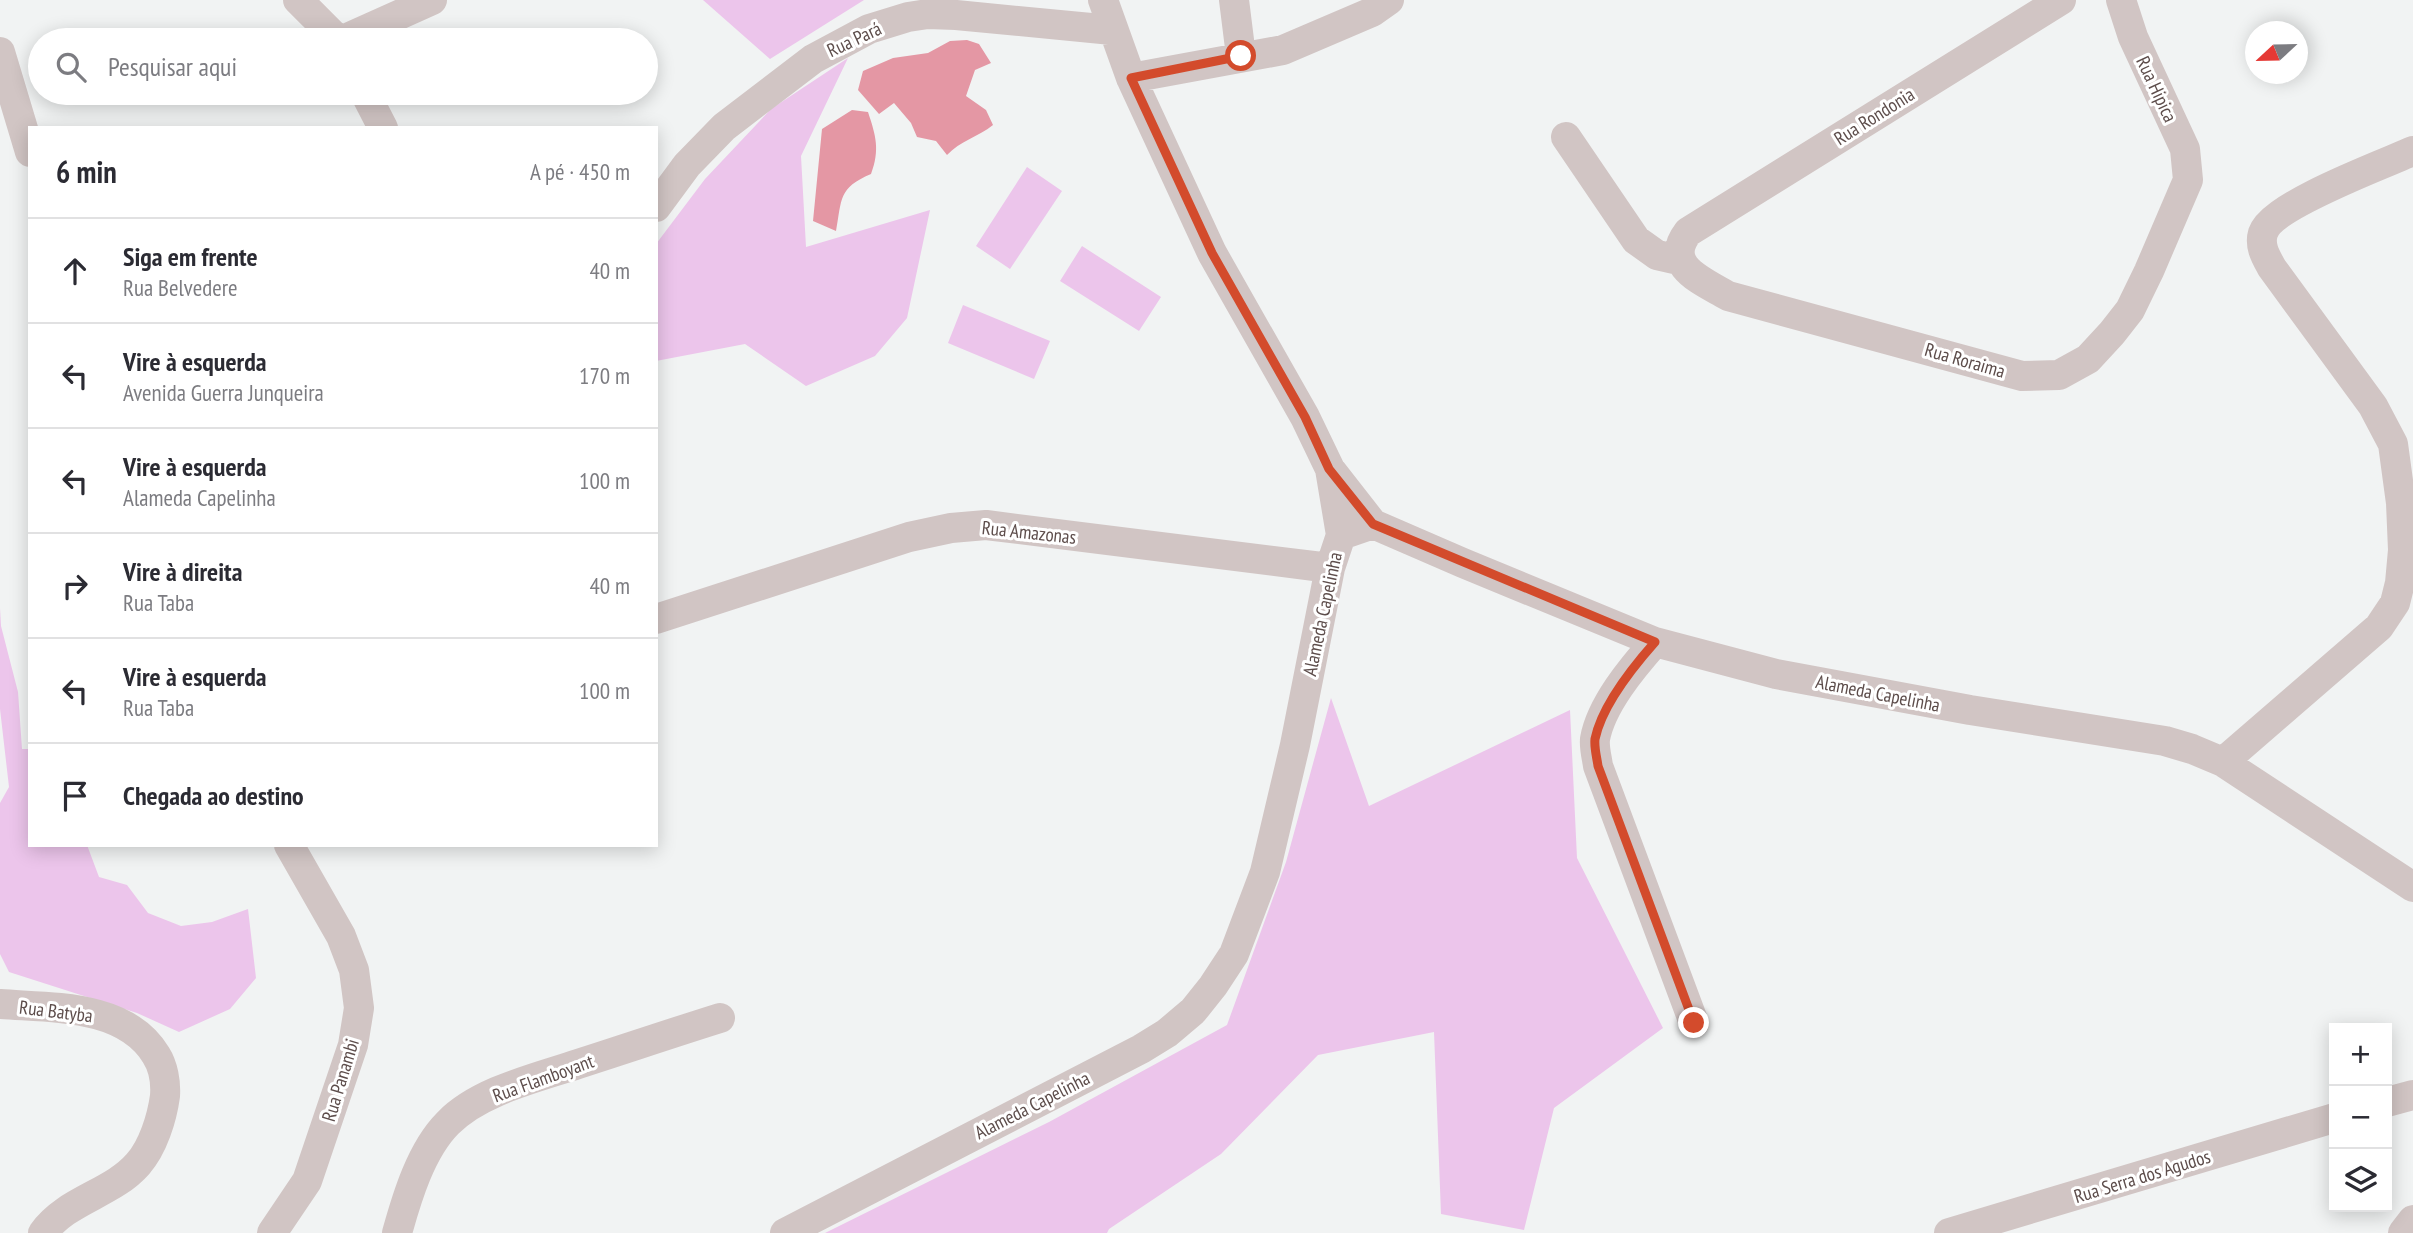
<!DOCTYPE html>
<html lang="pt">
<head>
<meta charset="utf-8">
<style>
	:root { --surface:#fff; --page:#f7f7f7; --text:#2b2b33; --muted:#7c7c81; --line:#e1e1e2 }
	body { margin:0; font-family:"PT Sans Narrow",sans-serif; background:var(--page); color:var(--text) }
	.controls { position:absolute; right:21px; bottom:21px; display:grid; overflow:hidden; border-radius:0px; box-shadow:0 4px 18px #0003 }
	.controls button { width:63px; height:63px; display:grid; place-items:center; padding:0; border:0; border-bottom:2px solid var(--line); background:var(--surface); color:var(--text); font:35px sans-serif }
	.compass { position:absolute; left:2245px; top:21px; width:63px; height:63px; border-radius:50%; background:var(--surface); box-shadow:0 4px 18px #0003; rotate:248deg }
	.stop { position:absolute; width:21px; height:21px; margin:-16px; border:5px solid #d34b2c; border-radius:50%; background:#fff }
	.stop.end { background:#d34b2c; border-color:#fff; box-shadow:0 2px 7px #0008 }
	.list { margin:0; padding:0; list-style:none }
	h2 { display:flex; justify-content:space-between; align-items:center; height:91px; margin:0; padding:0 28px; font-size:30px }
	h2 small { font-size:23px; font-weight:400; color:var(--muted) }
	.list li { display:grid; grid-template-columns:46px 1fr auto; gap:21px; align-items:center; box-sizing:border-box; height:105px; padding:0 28px; border-top:2px solid var(--line) }
	.list b { display:block; font-size:26px; white-space:nowrap }
	.list p { margin:0; font-size:23px; white-space:nowrap; color:var(--muted) }
	.list em { font-size:23px; font-style:normal; color:var(--muted) }
	.icon { flex:none; width:38px; height:38px; fill:none; stroke:currentColor; stroke-width:2; stroke-linecap:round; stroke-linejoin:round }
	.map { position:relative; flex:none; width:2413px; height:1233px; overflow:hidden }
	.search { position:absolute; background:var(--surface); box-shadow:0 4px 18px #0003; left:28px; top:28px; width:630px; height:77px; display:flex; align-items:center; gap:18px; box-sizing:border-box; padding:0 24px; border-radius:38px; color:var(--muted); font-size:26px }
	.panel { position:absolute; background:var(--surface); box-shadow:0 4px 18px #0003; left:28px; top:126px; width:630px; height:721px; border-radius:0px }
	.map>svg:first-child { display:block }
	.green { fill:#ecc5eb }
	.water { fill:#e497a4 }
	.lines { fill:none; stroke-linecap:round; stroke-linejoin:round }
	.minor { stroke:#d1c5c4; stroke-width:30 }
	.route { stroke:#d34b2c; stroke-width:9 }
	.labels { text-anchor:middle; stroke-width:6; stroke-linejoin:round; paint-order:stroke }
	.street-label { font-size:19px; fill:#5d4d4b; stroke:#fff }
</style>
</head>
<body>
<div class="map">
<svg width="2413" height="1233" viewBox="0 0 2413 1233">
	<rect width="100%" height="100%" fill="#f1f3f3"/>
	<path class="green" d="M703,0h161l-94,59z
		M848,58l-47,98 5,91 124,-37 -23,108 -32,38 -69,30 -61,-42 -89,17v-117l49,-65 66,-70z
		M1027,167l35,24 -52,78 -34,-23z
		M1082,246l79,51 -22,34 -79,-50z
		M963,305l87,36 -16,38 -86,-36z
		M0,608l1,18 17,66 4,57h8v96h57l12,32 28,8 21,28 33,13 31,-4 36,-13 8,69 -26,31 -51,23 -42,-19 -128,-41 -9,-18v-151l9,-16 -9,-78z
		M1331,698l38,108 201,-96 7,148 86,170 -109,80 -30,122 -83,-16 -7,-182 -116,23 -97,99 -112,75 -2,4h-282l224,-111 178,-97 59,-163z"/>
	<path class="water" d="M967,40l12,4 12,19 -16,7 -9,26 20,14 7,15c-15,12 -33,16 -46,30l-11,-14 -19,-4 -6,-14 -17,-20 -15,11 -21,-24 5,-19 30,-13 35,-5 22,-12z
		M852,110l16,2c8,24 12,38 3,62 -33,14 -29,25 -35,57l-23,-10 9,-92z"/>
	<g class="lines">
		<path class="minor" d="M298,0l40,40
			M1103,0l28,78 81,175 93,164 25,52
			M1234,0l7,56
			M2061,0l-373,232c-26,34 15,49 40,64l294,80 37,-1 29,-16 24,-26 18,-23 19,-39 39,-91 -3,-31 -52,-112 -12,-37
			M343,40l89,-40
			M0,52l30,100
			M1131,78l152,-28 89,-38 17,-12
			M365,93l18,35
			M1566,137l70,103 21,15 22,5
			M656,207l31,-42 37,-38 89,-68 56,-30 39,-12 20,-3 28,1 156,15
			M1341,535l-11,-66 43,55
			M656,619l253,-82 42,-9 35,-3 344,43
			M1655,642c-23,26 -54,63 -60,97 -1,9 2,19 3,27l96,257
			M2223,762l156,-135 16,-24 5,-20 3,-33 -2,-47 -8,-59 -20,-38 -101,-138c-6,-11 -13,-22 -9,-35 9,-28 121,-69 150,-82
			M0,1004c52,4 125,0 156,51 7,11 10,27 9,41 -3,22 -12,51 -27,68 -26,30 -72,36 -95,69
			M2387,1102l26,-7
			M272,1233l35,-52 46,-136 6,-37 -5,-38 -13,-34 -52,-91
			M397,1233c10,-36 24,-83 51,-110 31,-32 88,-45 130,-59 47,-15 94,-31 142,-46
			M785,1233l356,-184 26,-16 26,-22 20,-25 21,-32 31,-82 30,-127 35,-177 11,-33 32,-11 90,39 192,79 121,32 194,36 195,31 27,8 31,13 190,125
			M1949,1233l385,-115
			M2403,1233l10,-13"/>
	</g>
	<g class="lines">
		<path class="route" d="M1241,56l-110,22 81,175 93,164 24,52 44,55 282,118c-23,26 -53,63 -60,97 -1,9 2,19 3,27l96,257"/>
	</g>
	<g class="labels">
		<g class="street-label">
			<text transform="translate(854 39) rotate(-25)" y="7">Rua Pará</text>
			<text transform="translate(2157 89) rotate(65)" y="7">Rua Hipica</text>
			<text transform="translate(1874 116) rotate(-32)" y="7">Rua Rondonia</text>
			<text transform="translate(1965 360) rotate(16)" y="7">Rua Roraima</text>
			<text transform="translate(1029 532) rotate(6)" y="7">Rua Amazonas</text>
			<text transform="translate(1322 614) rotate(-78)" y="7">Alameda Capelinha</text>
			<text transform="translate(1878 693) rotate(11)" y="7">Alameda Capelinha</text>
			<text transform="translate(56 1011) rotate(7)" y="7">Rua Batyba</text>
			<text transform="translate(543 1078) rotate(-20)" y="7">Rua Flamboyant</text>
			<text transform="translate(340 1080) rotate(-73)" y="7">Rua Panambi</text>
			<text transform="translate(1032 1105) rotate(-27)" y="7">Alameda Capelinha</text>
			<text transform="translate(2142 1176) rotate(-17)" y="7">Rua Serra dos Agudos</text>
		</g>
	</g>
</svg>
<div class="controls">
<button>+</button>
<button>−</button>
<button><svg class="icon" aria-label="layers" viewBox="0 0 24 24"><path d="M12 4l9 5-9 5-9-5zM3 14l9 5 9-5"/></svg></button>
</div>
<svg class="compass" viewBox="-18 -18 36 36"><path d="M0-13l5 13h-10z" fill="#e53935"/><path d="M0 13l5-13h-10z" fill="#7c7c81"/></svg>
<div class="stop" style="left:1241px;top:56px"></div>
<div class="stop end" style="left:1694px;top:1023px"></div>
<div class="search"><svg class="icon" aria-label="search" viewBox="0 0 24 24"><circle cx="10" cy="10" r="6"/><path d="M15 15l6 6"/></svg>Pesquisar aqui</div>
<section class="panel">
<h2>6 min<small>A pé · 450 m</small></h2>
<ul class="list">
<li><svg class="icon" aria-label="ahead" viewBox="0 0 24 24"><path d="M12 20V5M6 11l6-6 6 6"/></svg><div><b>Siga em frente</b><p>Rua Belvedere</p></div><em>40 m</em></li>
<li><svg class="icon" aria-label="left" viewBox="0 0 24 24"><path d="M17 20v-9H6M10 6l-5 5 5 5"/></svg><div><b>Vire à esquerda</b><p>Avenida Guerra Junqueira</p></div><em>170 m</em></li>
<li><svg class="icon" aria-label="left" viewBox="0 0 24 24"><path d="M17 20v-9H6M10 6l-5 5 5 5"/></svg><div><b>Vire à esquerda</b><p>Alameda Capelinha</p></div><em>100 m</em></li>
<li><svg class="icon" aria-label="right" viewBox="0 0 24 24"><path d="M7 20v-9h11M14 6l5 5-5 5"/></svg><div><b>Vire à direita</b><p>Rua Taba</p></div><em>40 m</em></li>
<li><svg class="icon" aria-label="left" viewBox="0 0 24 24"><path d="M17 20v-9H6M10 6l-5 5 5 5"/></svg><div><b>Vire à esquerda</b><p>Rua Taba</p></div><em>100 m</em></li>
<li><svg class="icon" aria-label="arrive" viewBox="0 0 24 24"><path d="M6 21V4h12l-3 4 3 4H6"/></svg><div><b>Chegada ao destino</b></div></li>
</ul>
</section>
</div>
</body>
</html>
